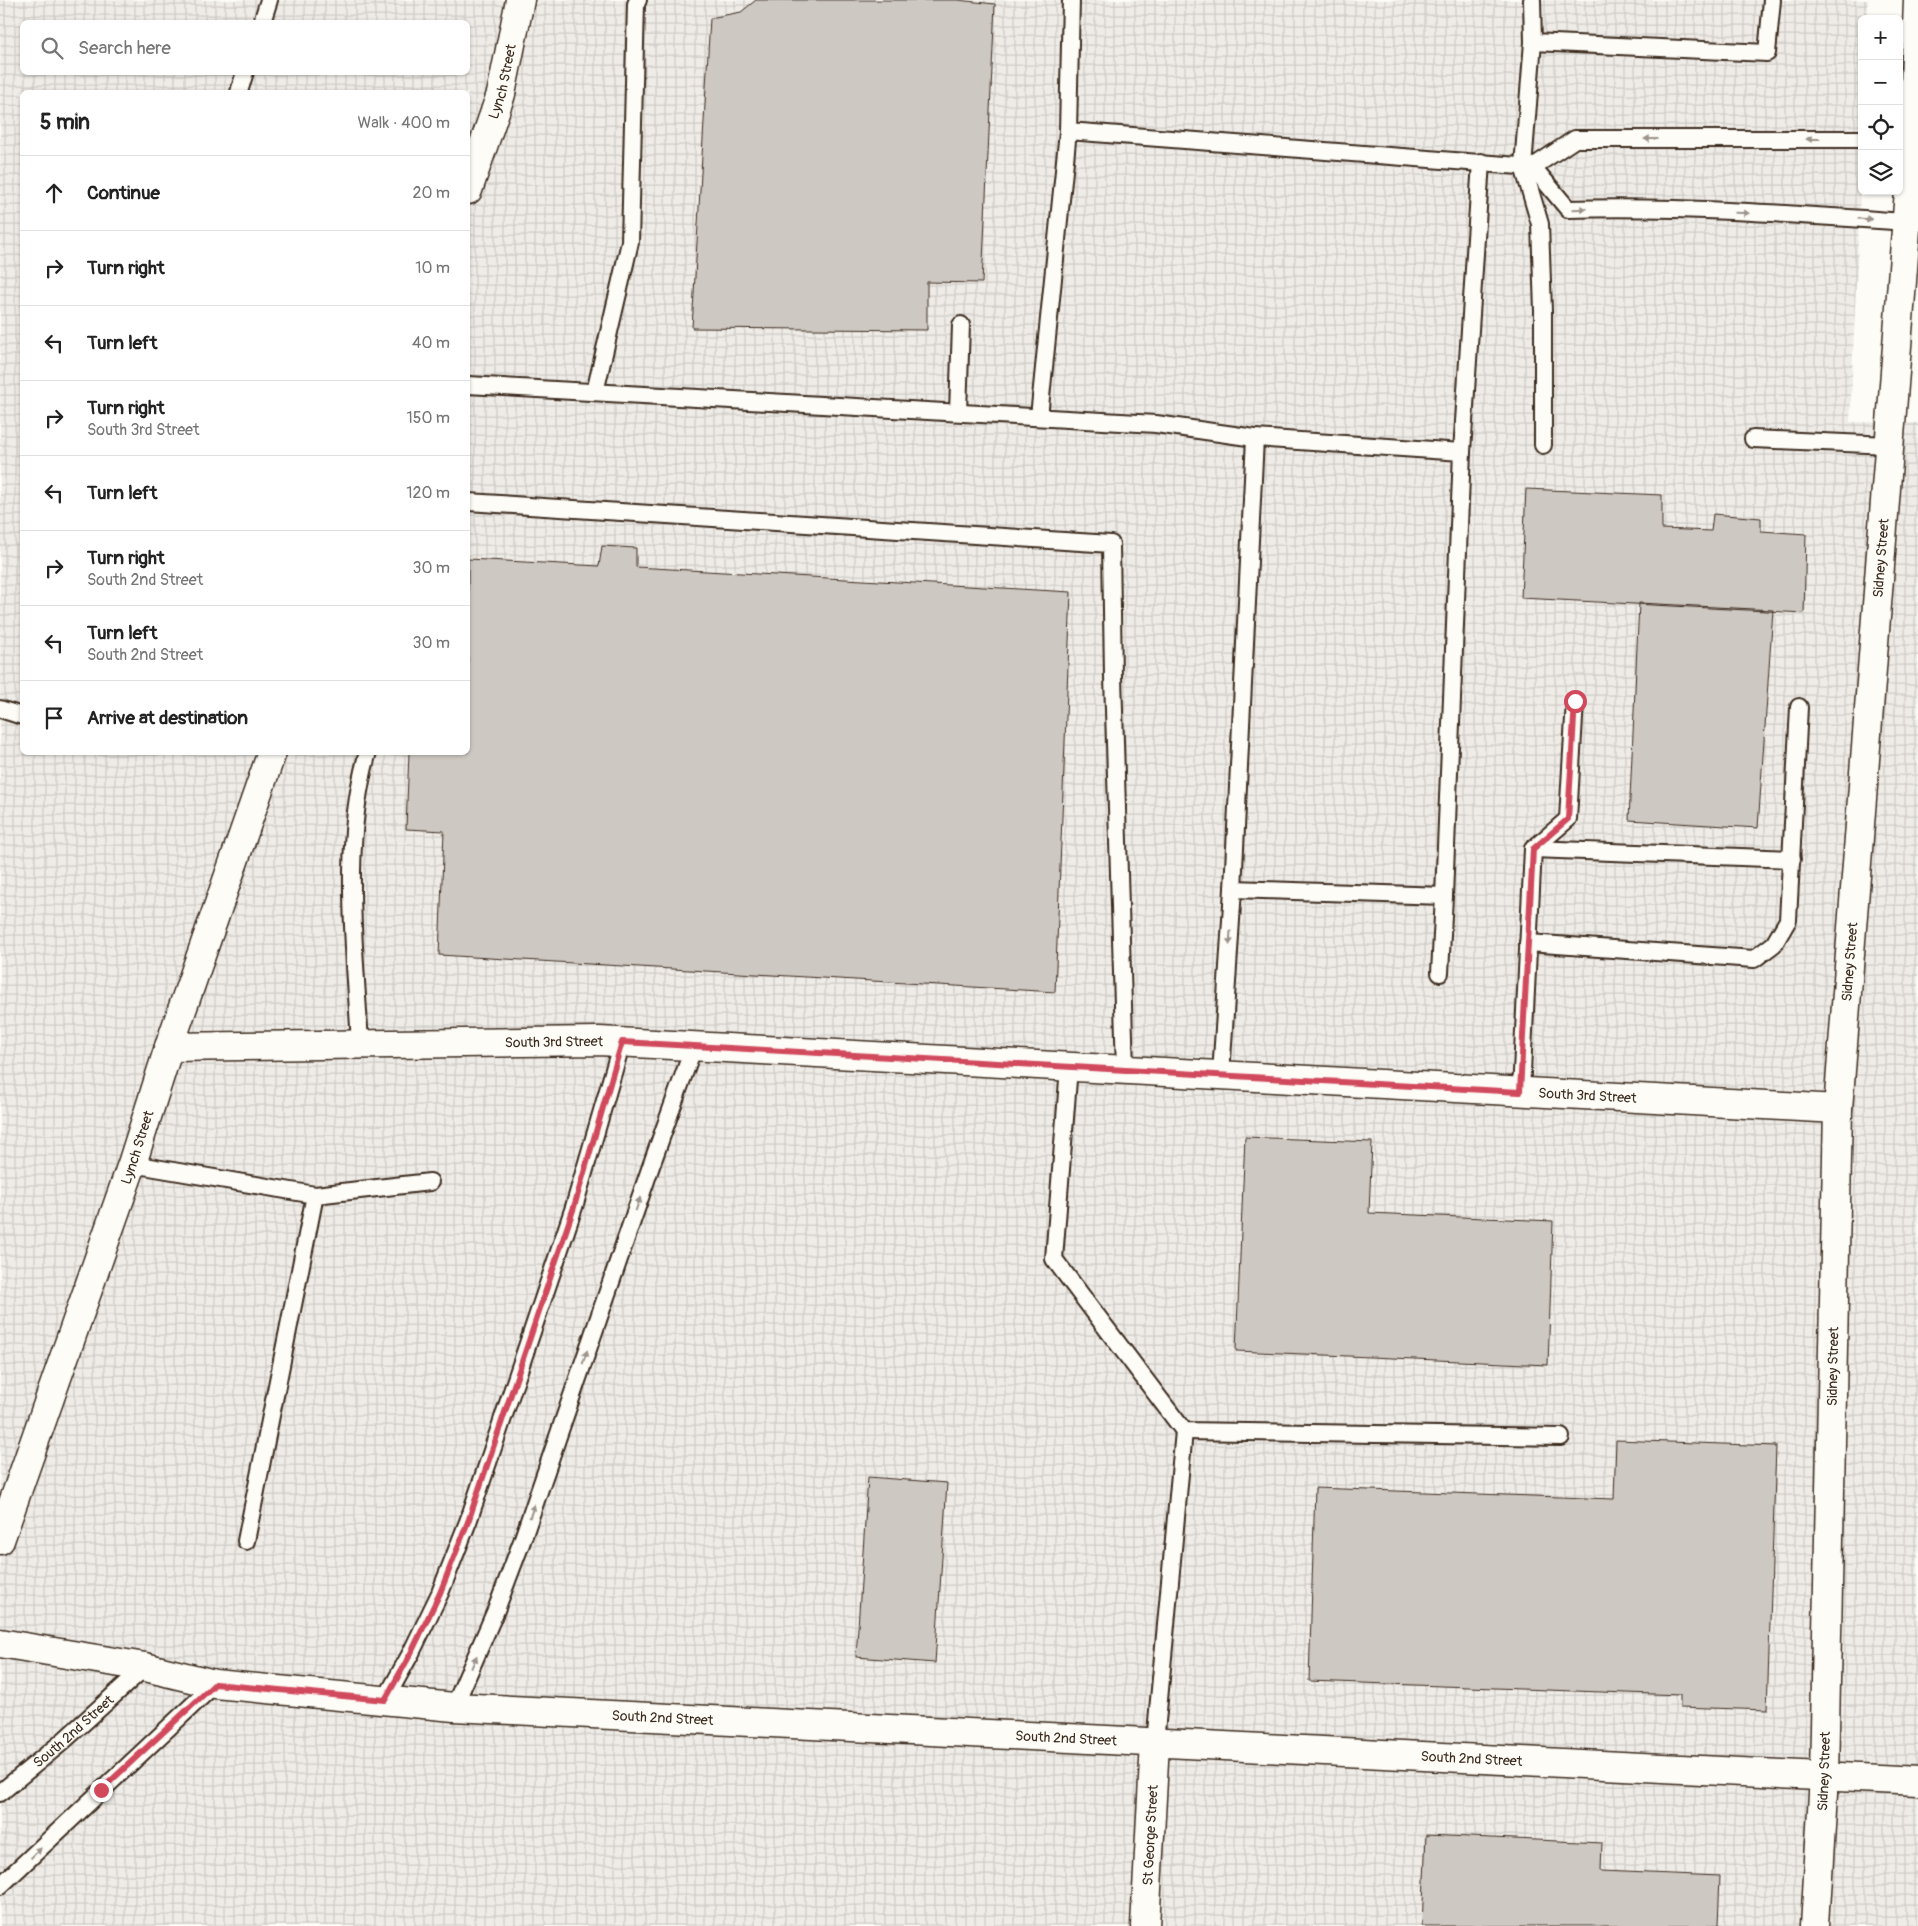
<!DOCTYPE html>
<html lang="en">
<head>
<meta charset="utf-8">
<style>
	:root { --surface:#fff; --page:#f6f6f6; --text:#222; --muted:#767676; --line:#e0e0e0 }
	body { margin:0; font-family:Pangolin,sans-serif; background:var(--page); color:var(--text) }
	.controls { position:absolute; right:15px; top:15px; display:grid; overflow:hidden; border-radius:8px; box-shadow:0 1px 4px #0004 }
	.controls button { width:45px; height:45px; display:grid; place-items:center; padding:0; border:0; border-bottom:1px solid var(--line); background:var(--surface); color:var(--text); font:25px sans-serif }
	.stop { position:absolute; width:15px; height:15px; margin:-11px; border:4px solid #d1495b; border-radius:50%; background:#fff }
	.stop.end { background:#d1495b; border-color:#fff; box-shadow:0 1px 5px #0008 }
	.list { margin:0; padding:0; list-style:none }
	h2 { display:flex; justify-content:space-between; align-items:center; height:65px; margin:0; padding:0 20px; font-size:21px }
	h2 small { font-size:16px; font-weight:400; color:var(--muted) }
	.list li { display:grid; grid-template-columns:32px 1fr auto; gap:15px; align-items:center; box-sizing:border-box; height:75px; padding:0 20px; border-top:1px solid var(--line) }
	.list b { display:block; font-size:19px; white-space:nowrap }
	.list p { margin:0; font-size:16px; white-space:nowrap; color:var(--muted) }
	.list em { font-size:16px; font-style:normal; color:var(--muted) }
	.icon { flex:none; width:28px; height:28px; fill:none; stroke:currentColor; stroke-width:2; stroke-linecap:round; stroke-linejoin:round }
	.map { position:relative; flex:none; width:1918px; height:1926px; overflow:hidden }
	.search { position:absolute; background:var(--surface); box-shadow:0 1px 4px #0004; left:20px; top:20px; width:450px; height:55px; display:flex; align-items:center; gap:12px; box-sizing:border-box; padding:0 18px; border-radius:8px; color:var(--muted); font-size:19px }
	.panel { position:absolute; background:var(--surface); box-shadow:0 1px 4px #0004; left:20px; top:90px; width:450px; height:665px; border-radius:8px }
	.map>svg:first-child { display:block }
	.industrial { fill:url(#industrial-grid); fill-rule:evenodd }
	.building { fill:#cdc8c2; stroke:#3b2a1e }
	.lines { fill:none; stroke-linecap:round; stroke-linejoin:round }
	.service-casing { stroke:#3b2a1e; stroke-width:20 }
	.minor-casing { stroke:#3b2a1e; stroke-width:31 }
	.service { stroke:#fdfcf7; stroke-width:16 }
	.minor { stroke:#fdfcf7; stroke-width:28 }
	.oneway { fill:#9c938a }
	.route { stroke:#d1495b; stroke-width:6 }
	.labels { text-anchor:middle; stroke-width:4; stroke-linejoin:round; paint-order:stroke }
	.street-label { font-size:14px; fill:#3b2a1e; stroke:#fdfcf7 }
</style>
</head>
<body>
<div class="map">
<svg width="1918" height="1926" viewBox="0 0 1918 1926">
	<defs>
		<pattern id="industrial-grid" width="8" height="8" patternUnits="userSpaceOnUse" patternTransform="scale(1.25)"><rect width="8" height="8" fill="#efece7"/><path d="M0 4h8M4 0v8" fill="none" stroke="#cecbc6"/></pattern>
	</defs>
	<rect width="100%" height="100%" fill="#fdfcf7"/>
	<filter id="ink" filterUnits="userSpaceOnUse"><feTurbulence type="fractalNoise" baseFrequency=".02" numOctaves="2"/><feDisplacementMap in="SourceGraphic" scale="10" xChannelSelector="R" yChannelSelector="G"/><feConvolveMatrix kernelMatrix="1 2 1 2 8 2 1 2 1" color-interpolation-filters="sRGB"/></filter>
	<g filter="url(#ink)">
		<path class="industrial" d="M0,0h1868v19h-6v133l-12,270 68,1v1503h-1918zM22,22h446v50h-446zM22,92h446v660h-446z"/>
		<path class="building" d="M756,0h201l38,4 -13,279 -55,-1v48l-235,-2 18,-310 31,-6z
			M1526,489l136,6v34l49,2 2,-17 48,4v13l45,3 -2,79 -283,-15z
			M602,546l34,2v19l435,25 -16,400 -616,-37 5,-124 -38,-2 3,-77h59v-193l131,7z
			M1639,603l134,7 -15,218 -129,-8z
			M1245,1137l127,5 -3,71 184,8 -5,144 -312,-14z
			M1616,1440l160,6 -9,264 -87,-3v-12l-371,-14 6,-193 299,11z
			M868,1477l79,6 -12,180 -79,-6z
			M1426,1835l176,8 -1,28 119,5 -2,50h-296z"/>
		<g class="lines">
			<g class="service-casing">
				<g id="service">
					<path d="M1071,0l-3,131 465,36 42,-28h287"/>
					<path d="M1532,0l1,42 234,11 5,-53"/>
					<path d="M262,22l7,-22"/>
					<path d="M1533,42l-10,124 17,58 3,87v134"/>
					<path d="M239,92l6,-20"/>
					<path d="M1533,167l35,42c113,-3 226,5 338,13"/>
					<path d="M468,385l688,39 99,14 -22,451 -12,186"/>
					<path d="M595,392l35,-150 6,-238 2,-4"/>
					<path d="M958,412l3,-87"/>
					<path d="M1039,417l29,-286"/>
					<path d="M1753,439l136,6"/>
					<path d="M1462,452l19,-290"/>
					<path d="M468,502l643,42 2,133 12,393"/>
					<path d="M0,709l22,7"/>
					<path d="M1533,849l259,10"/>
					<path d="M1233,889l211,7 18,-444 -207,-14"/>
					<path d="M1528,943l226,16 20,-15 14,-24 11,-213"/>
					<path d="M1440,973l4,-77"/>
					<path d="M360,1044c-5,-94 -19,-200 8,-292"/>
					<path d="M1069,1067l-15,192 130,172 377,6"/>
					<path d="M1521,1092l12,-243 35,-30 7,-118"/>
					<path d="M132,1164l183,31 -69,346"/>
					<path d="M315,1195l115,-13"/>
					<path d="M385,1700l26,-47 29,-60 29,-74 105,-312 48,-165"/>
					<path d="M454,1707l42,-97 26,-69 129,-375 43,-120"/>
					<path d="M1155,1743l29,-312"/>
					<path id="s1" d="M0,1793l61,-50 84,-76"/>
					<path d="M0,1886l215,-202"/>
				</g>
			</g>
			<g class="minor-casing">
				<g id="minor">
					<path id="s2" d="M468,190l33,-96 19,-94"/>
					<path id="s3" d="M169,1047l430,-6 1239,68"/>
					<path id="s4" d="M0,1540l132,-376 37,-117 103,-295"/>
					<path id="s5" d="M0,1643l145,24 70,17 239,23 1464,74"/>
					<path id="s6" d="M1145,1926l10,-183"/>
					<path id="s7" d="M1815,1926l9,-150 14,-667 75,-970 5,-139"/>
				</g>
			</g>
			<use href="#service" class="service"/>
			<use href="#minor" class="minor"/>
		</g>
		<defs><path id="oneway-solid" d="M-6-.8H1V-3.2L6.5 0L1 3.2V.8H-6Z" transform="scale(1.25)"/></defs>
		<g class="oneway">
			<use href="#oneway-solid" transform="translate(1651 139) rotate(-180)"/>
			<use href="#oneway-solid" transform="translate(1813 139) rotate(-180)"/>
			<use href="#oneway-solid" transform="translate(1579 209) rotate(-1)"/>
			<use href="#oneway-solid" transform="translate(1742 213) rotate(2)"/>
			<use href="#oneway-solid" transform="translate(1865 219) rotate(4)"/>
			<use href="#oneway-solid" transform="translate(1230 938) rotate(94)"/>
			<use href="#oneway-solid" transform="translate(638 1204) rotate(-71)"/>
			<use href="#oneway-solid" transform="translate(585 1357) rotate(-71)"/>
			<use href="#oneway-solid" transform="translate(532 1511) rotate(-71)"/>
			<use href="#oneway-solid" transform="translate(474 1662) rotate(-67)"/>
			<use href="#oneway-solid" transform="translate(36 1853) rotate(-44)"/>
		</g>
	</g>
	<g class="lines" filter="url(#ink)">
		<path class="route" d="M101,1790l114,-106 170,16 26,-47 29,-60 29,-74 105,-312 48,-165 898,50 13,-243 35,-30 7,-118"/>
	</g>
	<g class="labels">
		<g class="street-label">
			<text dy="5" stroke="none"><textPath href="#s2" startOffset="114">Lynch Street</textPath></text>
			<text dy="5" stroke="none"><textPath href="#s7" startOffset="1370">Sidney Street</textPath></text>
			<text dy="5" stroke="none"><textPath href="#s7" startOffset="965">Sidney Street</textPath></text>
			<text dy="5" stroke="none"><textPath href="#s3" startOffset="385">South 3rd Street</textPath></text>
			<text dy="5" stroke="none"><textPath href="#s3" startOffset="1420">South 3rd Street</textPath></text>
			<text dy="5" stroke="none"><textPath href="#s4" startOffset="416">Lynch Street</textPath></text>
			<text dy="5" stroke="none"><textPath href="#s7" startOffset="560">Sidney Street</textPath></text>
			<text dy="5" stroke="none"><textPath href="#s5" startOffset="668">South 2nd Street</textPath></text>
			<text dy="5" stroke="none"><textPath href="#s1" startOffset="96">South 2nd Street</textPath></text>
			<text dy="5" stroke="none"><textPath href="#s5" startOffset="1072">South 2nd Street</textPath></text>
			<text dy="5" stroke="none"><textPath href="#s5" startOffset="1478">South 2nd Street</textPath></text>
			<text dy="5" stroke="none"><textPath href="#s7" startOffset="155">Sidney Street</textPath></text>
			<text dy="5" stroke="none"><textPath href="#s6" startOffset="91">St George Street</textPath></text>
		</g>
	</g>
</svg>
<div class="controls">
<button>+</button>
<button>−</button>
<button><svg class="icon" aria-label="locate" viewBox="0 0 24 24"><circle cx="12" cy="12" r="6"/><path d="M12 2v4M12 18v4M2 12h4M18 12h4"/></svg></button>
<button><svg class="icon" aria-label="layers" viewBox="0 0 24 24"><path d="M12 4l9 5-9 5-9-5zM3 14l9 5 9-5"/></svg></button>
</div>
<div class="stop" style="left:1575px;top:701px"></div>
<div class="stop end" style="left:101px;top:1790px"></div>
<div class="search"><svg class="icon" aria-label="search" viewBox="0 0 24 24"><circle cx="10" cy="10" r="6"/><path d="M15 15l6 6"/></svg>Search here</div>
<section class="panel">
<h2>5 min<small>Walk · 400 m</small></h2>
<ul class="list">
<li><svg class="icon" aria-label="ahead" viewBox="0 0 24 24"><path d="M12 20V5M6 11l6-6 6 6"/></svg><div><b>Continue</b></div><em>20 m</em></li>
<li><svg class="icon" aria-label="right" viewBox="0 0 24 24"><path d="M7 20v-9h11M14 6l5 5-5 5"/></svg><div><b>Turn right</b></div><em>10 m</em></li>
<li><svg class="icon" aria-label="left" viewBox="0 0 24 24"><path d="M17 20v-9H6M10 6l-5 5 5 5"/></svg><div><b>Turn left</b></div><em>40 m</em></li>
<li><svg class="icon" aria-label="right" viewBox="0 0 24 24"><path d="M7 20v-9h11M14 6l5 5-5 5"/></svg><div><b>Turn right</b><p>South 3rd Street</p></div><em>150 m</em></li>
<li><svg class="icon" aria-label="left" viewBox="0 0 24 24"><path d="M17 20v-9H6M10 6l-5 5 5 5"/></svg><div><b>Turn left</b></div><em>120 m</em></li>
<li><svg class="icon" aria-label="right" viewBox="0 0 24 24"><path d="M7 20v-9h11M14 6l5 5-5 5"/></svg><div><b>Turn right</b><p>South 2nd Street</p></div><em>30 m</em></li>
<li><svg class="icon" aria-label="left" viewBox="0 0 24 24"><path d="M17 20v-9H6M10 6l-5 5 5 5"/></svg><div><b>Turn left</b><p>South 2nd Street</p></div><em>30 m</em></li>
<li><svg class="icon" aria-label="arrive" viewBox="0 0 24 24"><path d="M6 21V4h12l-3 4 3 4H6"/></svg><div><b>Arrive at destination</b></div></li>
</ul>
</section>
</div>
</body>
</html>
